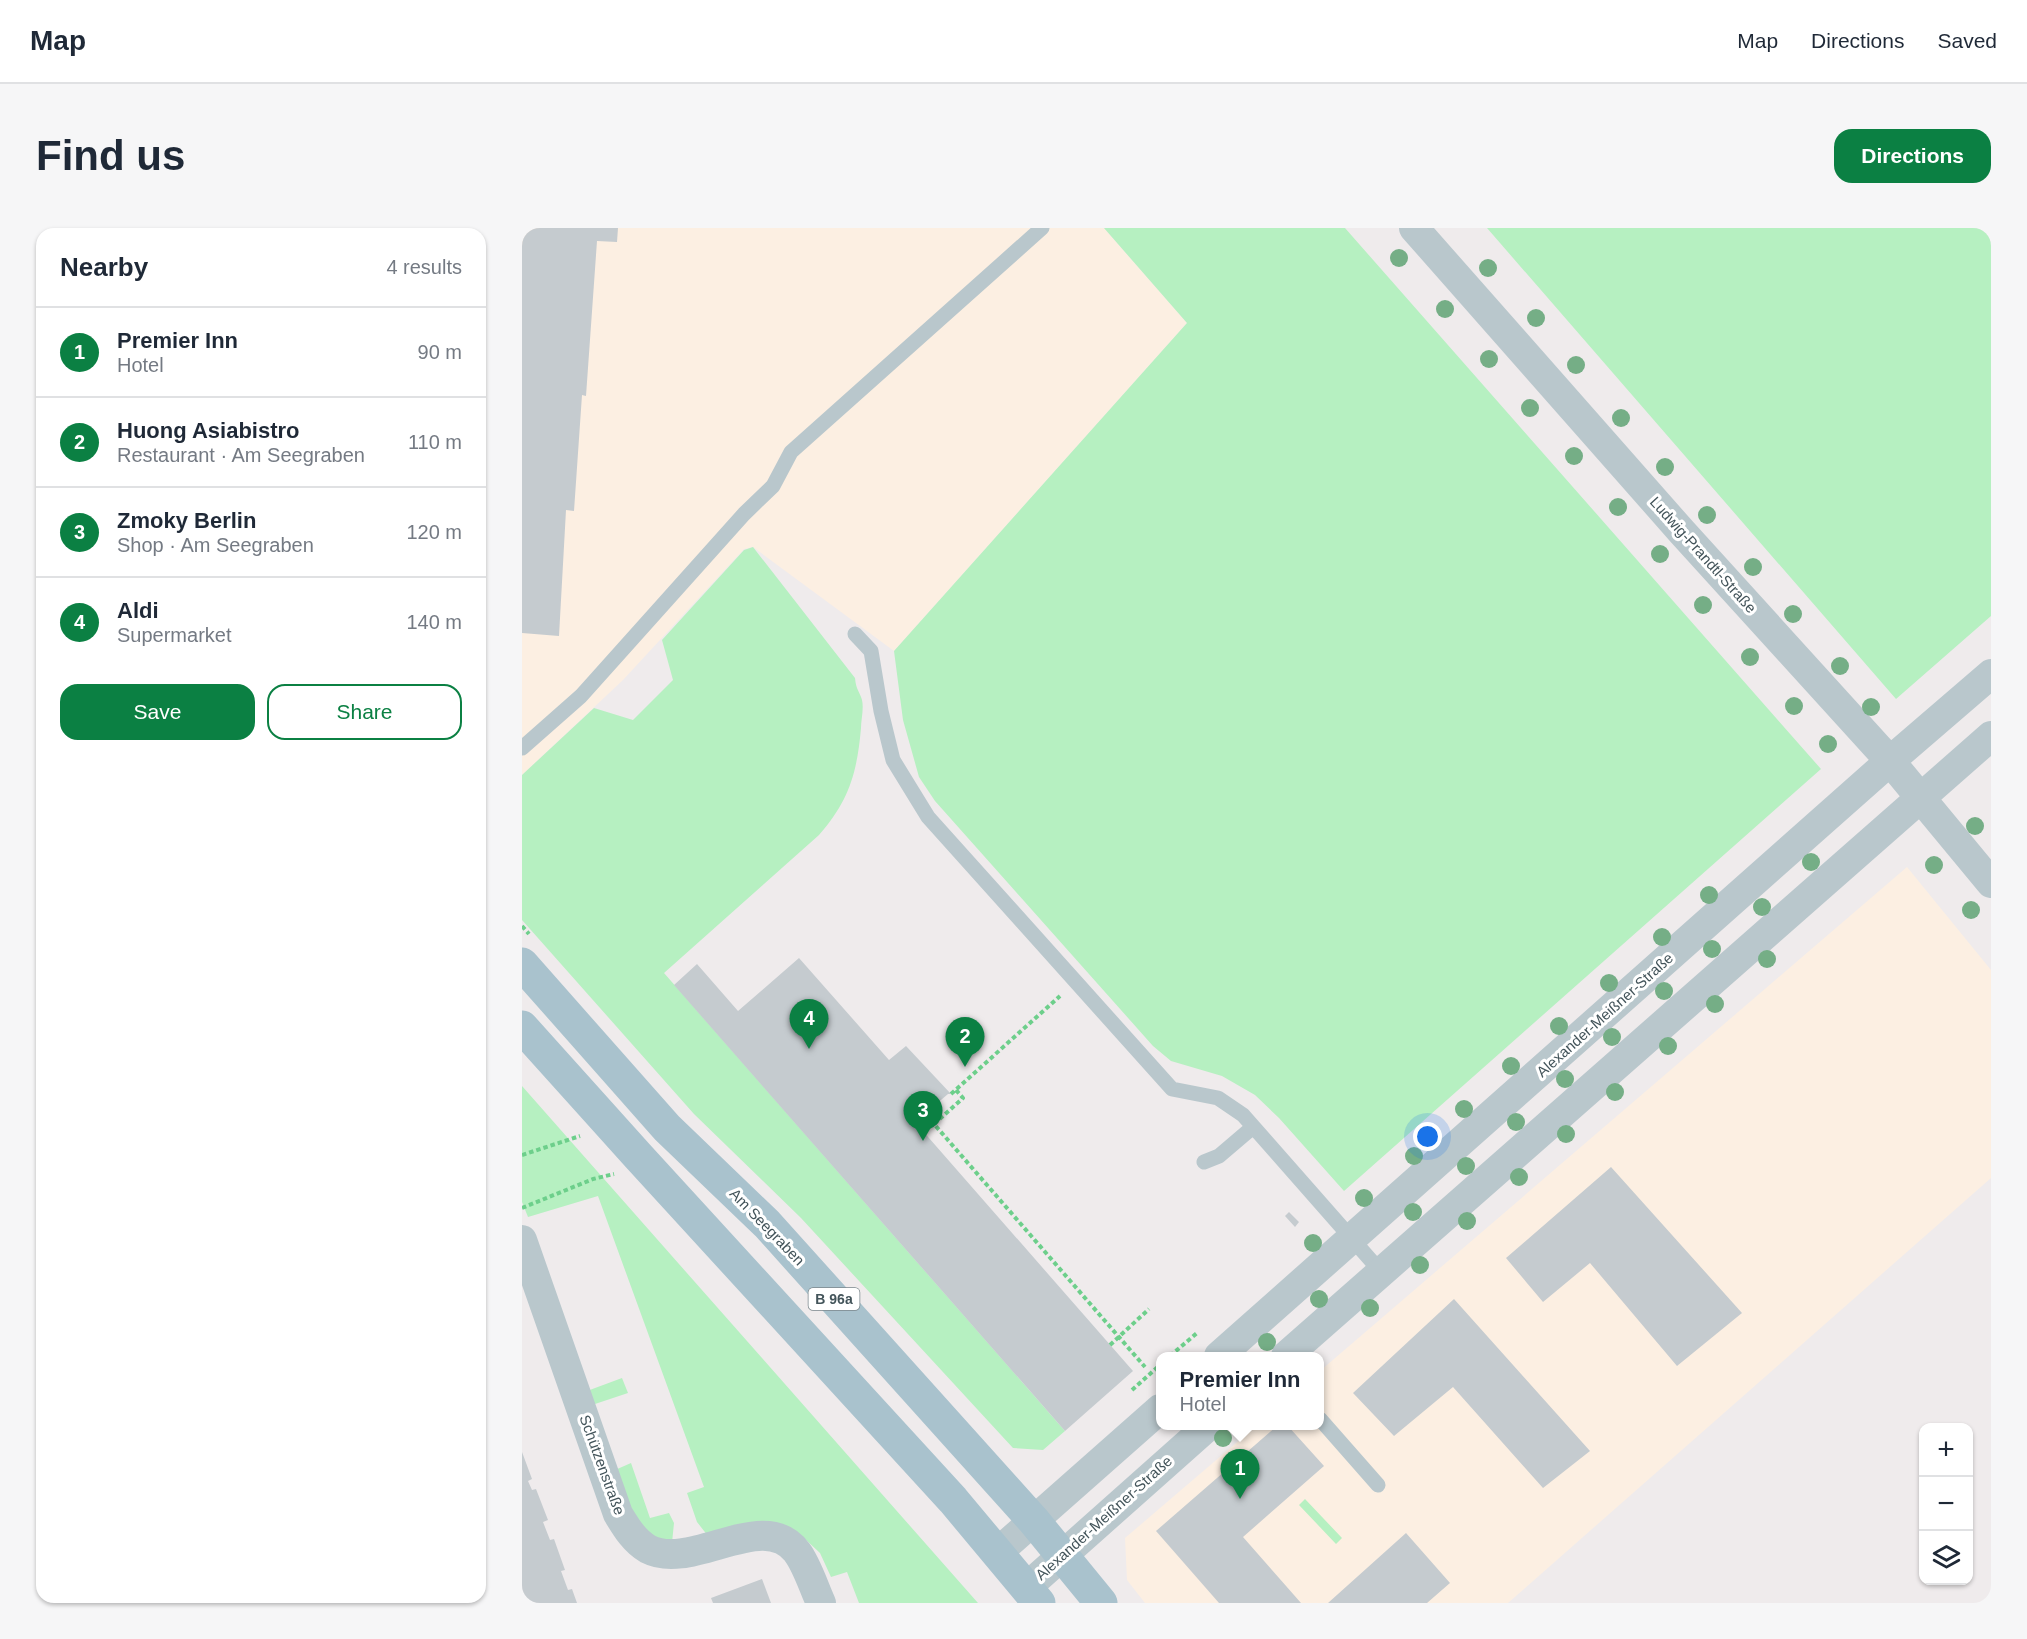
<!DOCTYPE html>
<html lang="en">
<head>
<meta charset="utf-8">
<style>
	:root { --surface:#fff; --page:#f6f6f7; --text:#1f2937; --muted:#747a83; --line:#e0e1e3; --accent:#0b8043 }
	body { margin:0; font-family:Arial,sans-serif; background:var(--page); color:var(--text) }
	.controls { position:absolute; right:18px; bottom:18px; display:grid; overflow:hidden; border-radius:12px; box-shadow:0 2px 4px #0004 }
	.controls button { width:54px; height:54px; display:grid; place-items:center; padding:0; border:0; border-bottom:2px solid var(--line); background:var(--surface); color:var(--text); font:30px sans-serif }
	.you { position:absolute; left:906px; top:909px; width:21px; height:21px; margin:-15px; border:4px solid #fff; border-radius:50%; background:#1a73e8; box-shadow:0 0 0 9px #1a73e833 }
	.badge { display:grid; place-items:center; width:39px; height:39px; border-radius:50%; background:var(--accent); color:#fff; font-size:20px; font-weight:700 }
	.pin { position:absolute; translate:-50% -50px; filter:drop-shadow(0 2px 3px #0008) }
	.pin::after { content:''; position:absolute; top:32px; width:21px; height:18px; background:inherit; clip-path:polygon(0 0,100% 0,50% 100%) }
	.popup { position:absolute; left:634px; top:1124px; width:168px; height:78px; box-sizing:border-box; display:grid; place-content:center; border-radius:12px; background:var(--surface); filter:drop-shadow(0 2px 4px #0005); font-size:20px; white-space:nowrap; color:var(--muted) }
	.popup b { font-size:22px; color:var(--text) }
	.popup::after { content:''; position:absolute; left:50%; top:100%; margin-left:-12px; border:12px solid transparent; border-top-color:var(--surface) }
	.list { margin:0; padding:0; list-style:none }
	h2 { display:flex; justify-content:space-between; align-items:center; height:78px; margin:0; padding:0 24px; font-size:26px }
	h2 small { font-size:20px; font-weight:400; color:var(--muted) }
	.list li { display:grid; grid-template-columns:39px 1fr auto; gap:18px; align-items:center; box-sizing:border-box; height:90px; padding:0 24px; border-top:2px solid var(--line) }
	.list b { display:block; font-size:22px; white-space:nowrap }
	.list p { margin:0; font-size:20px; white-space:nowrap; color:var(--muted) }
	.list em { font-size:20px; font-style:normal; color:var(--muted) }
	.actions { display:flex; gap:12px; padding:18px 24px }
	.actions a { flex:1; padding:14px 0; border:2px solid var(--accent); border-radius:18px; text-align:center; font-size:21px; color:var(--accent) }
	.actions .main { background:var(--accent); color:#fff }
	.icon { flex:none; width:33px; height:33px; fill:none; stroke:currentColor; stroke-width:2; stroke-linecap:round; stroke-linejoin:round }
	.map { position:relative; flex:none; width:1469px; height:1375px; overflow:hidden; border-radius:18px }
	header { display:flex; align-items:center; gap:36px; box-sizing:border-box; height:84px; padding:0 30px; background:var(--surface); border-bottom:2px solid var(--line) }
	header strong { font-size:28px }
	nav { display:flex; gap:33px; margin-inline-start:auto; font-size:21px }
	.intro { display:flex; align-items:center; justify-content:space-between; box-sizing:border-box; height:144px; padding:0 36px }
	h1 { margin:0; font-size:42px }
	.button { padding:15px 27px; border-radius:18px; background:var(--accent); color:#fff; font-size:21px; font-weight:700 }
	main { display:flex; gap:36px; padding:0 36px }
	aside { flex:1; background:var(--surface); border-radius:18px; box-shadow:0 2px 4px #0004 }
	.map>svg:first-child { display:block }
	.commercial { fill:#fcefe2 }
	.green { fill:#b6f0c1 }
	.building { fill:#c5cbcf }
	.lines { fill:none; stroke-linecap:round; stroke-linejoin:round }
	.path { stroke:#6dcf8b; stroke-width:4; stroke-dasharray:4.5 3; stroke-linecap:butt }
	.lane { stroke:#b9c7cc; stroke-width:15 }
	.street { stroke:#b9c7cc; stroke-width:30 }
	.primary { stroke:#a9c2cd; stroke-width:33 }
	.tree { fill:#75ae86 }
	.labels { text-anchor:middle; stroke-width:6; stroke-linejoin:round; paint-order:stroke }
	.shield { fill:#fff; stroke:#7b878c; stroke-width:1.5 }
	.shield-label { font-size:14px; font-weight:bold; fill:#43545a }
	.street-label { font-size:15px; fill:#43545a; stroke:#fff }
</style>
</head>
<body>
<header>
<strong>Map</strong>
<nav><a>Map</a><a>Directions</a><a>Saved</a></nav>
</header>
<div class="intro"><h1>Find us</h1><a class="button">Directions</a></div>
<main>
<aside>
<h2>Nearby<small>4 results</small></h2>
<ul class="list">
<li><span class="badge">1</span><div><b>Premier Inn</b><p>Hotel</p></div><em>90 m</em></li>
<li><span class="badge">2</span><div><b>Huong Asiabistro</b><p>Restaurant · Am Seegraben</p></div><em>110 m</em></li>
<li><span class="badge">3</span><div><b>Zmoky Berlin</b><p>Shop · Am Seegraben</p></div><em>120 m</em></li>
<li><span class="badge">4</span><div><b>Aldi</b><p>Supermarket</p></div><em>140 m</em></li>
</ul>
<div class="actions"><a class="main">Save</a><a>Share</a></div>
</aside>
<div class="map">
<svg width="1469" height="1375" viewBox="0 0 1469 1375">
	<rect width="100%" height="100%" fill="#efebec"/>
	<path class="commercial" d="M0,0h582l83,95 -293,328 -141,-104 -9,2 -121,131 -101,95z
		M1385,639l84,103v208l-483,425h-363l-18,-23 -2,-42 131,-112h64v-55z"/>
	<path class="green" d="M582,0h241l476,541 -477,422 -65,-73 -24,-23 -33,-19 -51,-15 -18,-15 -218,-245 -16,-24 -16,-57 -9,-69 293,-328z
		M965,0h504v388l-95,83z
		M231,319l102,131c1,12 5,14 7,22 2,9 -1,20 -1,28 -4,45 -12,73 -42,107l-155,138 401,458 -22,19 -30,-2 -212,-230 -107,-104 -172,-194v-145l72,-67 39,12 40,-40 -11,-40 82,-90z
		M0,858l456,517h-119l-12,-31 -16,5 -11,-24 -15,-14 -21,-11 -76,8 -11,-14 -10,-29 17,-6 -106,-291 -70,21 -6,-15z
		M100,1150l6,15 -36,12 -5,-14z
		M109,1235l19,55 19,-5 5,10 -2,20c-36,-6 -45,-43 -57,-73z
		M783,1271l37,39 -6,6 -37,-39z"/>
	<path class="building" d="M0,0h96l-1,14 -20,-1 -11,155 -4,-1 -8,116 -8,-1 -7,126 -37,-3z
		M277,730l90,102 17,-14 45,48h-3l-33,28 218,249 -68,60 -391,-446 23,-21 41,47z
		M1089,939l131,146 -65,53 -87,-103 -47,39 -37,-44z
		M767,984l10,10 -4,5 -10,-11z
		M932,1071l136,152 -47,37 -90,-101 -59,49 -41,-43z
		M755,1198h11l36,40 -81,71 58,66h-82l-63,-72z
		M0,1224l10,27 -4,2 4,9 4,-1 12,31 -5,2 7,18 4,-1 11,31 -4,1 7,19 4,-1 5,14h-55z
		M884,1305l44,50 -23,20h-99z
		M240,1351l9,24h-58l-2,-5z"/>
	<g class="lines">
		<path class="path" d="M0,698l7,8
			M434,862l7,8 -29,26 211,243
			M429,866l109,-98
			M0,927l58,-19
			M0,980l71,-29 21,-5
			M588,1117l39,-36
			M648,1128l27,-23
			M610,1162l28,-25
			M715,1208l12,-10"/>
		<path class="lane" d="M333,406l16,17 10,60 12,49 35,57 244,272 46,9 25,17 139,158
			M0,520l59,-52 163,-182 29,-28 18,-34 251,-224
			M682,934l15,-6 34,-29
			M798,1191l58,66"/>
		<path class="street" d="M892,0l268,304 208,229 101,122
			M0,1012l96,274c8,13 16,27 30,35 44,23 116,-42 149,3 10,13 17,36 24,51
			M697,1128l671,-595 101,-87
			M764,1128l705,-620
			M475,1325l163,-144
			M505,1359l181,-161"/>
		<path class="primary" d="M0,736l145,164 100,96 267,297 67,82
			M0,799l116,129 315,344 86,103"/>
	</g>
	<g class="tree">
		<circle cx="877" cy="30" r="9"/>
		<circle cx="966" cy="40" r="9"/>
		<circle cx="923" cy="81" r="9"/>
		<circle cx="1014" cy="90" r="9"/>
		<circle cx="967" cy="131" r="9"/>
		<circle cx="1054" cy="137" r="9"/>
		<circle cx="1008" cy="180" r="9"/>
		<circle cx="1099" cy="190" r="9"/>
		<circle cx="1052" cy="228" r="9"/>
		<circle cx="1143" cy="239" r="9"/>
		<circle cx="1096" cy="279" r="9"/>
		<circle cx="1185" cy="287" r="9"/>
		<circle cx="1138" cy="326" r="9"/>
		<circle cx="1231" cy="339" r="9"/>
		<circle cx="1181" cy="377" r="9"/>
		<circle cx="1271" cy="386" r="9"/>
		<circle cx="1228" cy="429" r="9"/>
		<circle cx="1318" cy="438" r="9"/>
		<circle cx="1272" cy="478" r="9"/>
		<circle cx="1349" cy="479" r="9"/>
		<circle cx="1306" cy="516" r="9"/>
		<circle cx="1453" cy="598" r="9"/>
		<circle cx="1289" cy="634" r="9"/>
		<circle cx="1412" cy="637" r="9"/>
		<circle cx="1187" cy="667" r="9"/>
		<circle cx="1240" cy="679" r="9"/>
		<circle cx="1449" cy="682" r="9"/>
		<circle cx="1140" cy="709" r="9"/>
		<circle cx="1190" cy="721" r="9"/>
		<circle cx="1245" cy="731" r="9"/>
		<circle cx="1087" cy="755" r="9"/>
		<circle cx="1142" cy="763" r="9"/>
		<circle cx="1193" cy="776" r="9"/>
		<circle cx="1037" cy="798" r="9"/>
		<circle cx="1090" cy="809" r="9"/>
		<circle cx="1146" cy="818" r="9"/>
		<circle cx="989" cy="838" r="9"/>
		<circle cx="1043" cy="851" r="9"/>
		<circle cx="1093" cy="864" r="9"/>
		<circle cx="942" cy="881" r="9"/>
		<circle cx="994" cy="894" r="9"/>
		<circle cx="1044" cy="906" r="9"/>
		<circle cx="892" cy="928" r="9"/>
		<circle cx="944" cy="938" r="9"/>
		<circle cx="997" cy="949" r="9"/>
		<circle cx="842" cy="970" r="9"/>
		<circle cx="891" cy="984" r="9"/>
		<circle cx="945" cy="993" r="9"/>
		<circle cx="791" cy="1015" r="9"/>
		<circle cx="898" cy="1037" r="9"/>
		<circle cx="797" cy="1071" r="9"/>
		<circle cx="848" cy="1080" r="9"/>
		<circle cx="745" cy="1114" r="9"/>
		<circle cx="701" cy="1210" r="9"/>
	</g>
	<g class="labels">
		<rect class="shield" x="286.5" y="1060" width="51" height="22" rx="4.5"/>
		<g class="shield-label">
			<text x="312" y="1076">B 96a</text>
		</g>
		<g class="street-label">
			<text transform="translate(1181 327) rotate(48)" y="5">Ludwig-Prandtl-Straße</text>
			<text transform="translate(1083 787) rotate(-42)" y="5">Alexander-Meißner-Straße</text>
			<text transform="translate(245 999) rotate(46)" y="5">Am Seegraben</text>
			<text transform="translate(80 1237) rotate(70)" y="5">Schützenstraße</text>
			<text transform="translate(582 1290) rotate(-42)" y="5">Alexander-Meißner-Straße</text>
		</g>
	</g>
</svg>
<div class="controls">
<button>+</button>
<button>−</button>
<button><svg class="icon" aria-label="layers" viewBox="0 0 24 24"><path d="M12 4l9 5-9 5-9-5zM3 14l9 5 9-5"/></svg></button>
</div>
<div class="you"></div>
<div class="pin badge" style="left:718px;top:1271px">1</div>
<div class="popup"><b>Premier Inn</b>Hotel</div>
<div class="pin badge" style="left:443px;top:839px">2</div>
<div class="pin badge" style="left:401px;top:913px">3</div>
<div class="pin badge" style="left:287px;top:821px">4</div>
</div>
</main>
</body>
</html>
